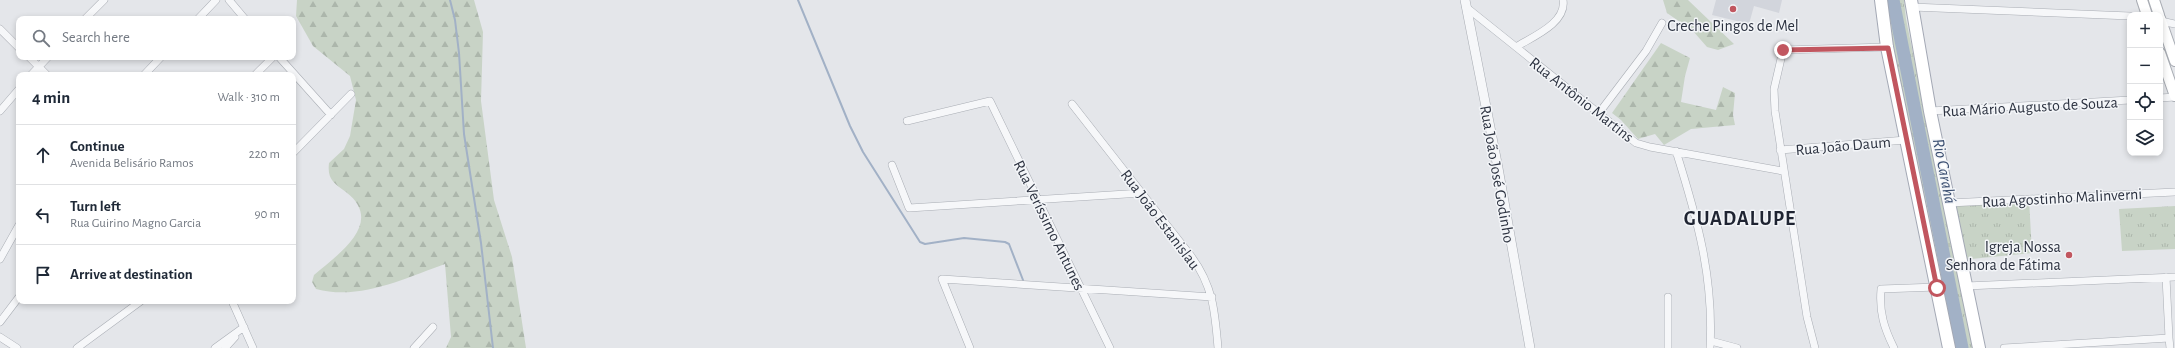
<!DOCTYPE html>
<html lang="en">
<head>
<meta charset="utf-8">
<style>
	:root { --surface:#fff; --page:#f6f6f7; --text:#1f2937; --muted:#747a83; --line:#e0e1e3 }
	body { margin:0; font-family:"Alegreya Sans",sans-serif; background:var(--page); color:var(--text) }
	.controls { position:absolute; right:12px; top:12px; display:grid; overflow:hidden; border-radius:8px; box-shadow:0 2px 6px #0003 }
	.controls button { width:36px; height:36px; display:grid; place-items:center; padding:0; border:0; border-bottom:1px solid var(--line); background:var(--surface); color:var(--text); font:20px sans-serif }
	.stop { position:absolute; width:12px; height:12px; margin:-9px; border:3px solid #c1565f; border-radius:50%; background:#fff }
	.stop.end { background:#c1565f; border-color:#fff; box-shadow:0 1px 4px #0008 }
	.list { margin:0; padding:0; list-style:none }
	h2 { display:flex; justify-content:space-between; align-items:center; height:52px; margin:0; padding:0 16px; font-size:17px }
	h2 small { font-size:13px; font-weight:400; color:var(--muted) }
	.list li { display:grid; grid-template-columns:26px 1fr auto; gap:12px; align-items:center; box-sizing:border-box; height:60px; padding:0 16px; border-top:1px solid var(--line) }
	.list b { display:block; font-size:15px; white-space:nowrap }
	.list p { margin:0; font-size:13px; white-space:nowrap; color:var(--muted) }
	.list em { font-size:13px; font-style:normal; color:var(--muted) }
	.icon { flex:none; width:22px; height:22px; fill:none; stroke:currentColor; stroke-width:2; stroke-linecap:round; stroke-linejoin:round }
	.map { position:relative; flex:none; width:2175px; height:348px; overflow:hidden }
	.search { position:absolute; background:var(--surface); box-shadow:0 2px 6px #0003; left:16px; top:16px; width:280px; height:44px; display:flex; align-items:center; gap:10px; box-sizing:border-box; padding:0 14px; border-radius:8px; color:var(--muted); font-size:15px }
	.panel { position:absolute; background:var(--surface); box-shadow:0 2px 6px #0003; left:16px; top:72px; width:280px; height:232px; border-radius:8px }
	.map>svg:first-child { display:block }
	.built { fill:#d2d5dc }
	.grass { fill:url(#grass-tufts) }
	.forest { fill:url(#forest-firs) }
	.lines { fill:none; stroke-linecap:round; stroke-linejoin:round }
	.stream { stroke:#a2b1c6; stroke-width:2 }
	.river { stroke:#a2b1c6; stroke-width:13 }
	.minor-casing { stroke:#a9adb4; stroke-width:8 }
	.tertiary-casing { stroke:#a9adb4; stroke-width:10 }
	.secondary-casing { stroke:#a9adb4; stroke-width:12 }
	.primary-casing { stroke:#a4a9b5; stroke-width:14 }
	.minor { stroke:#f6f7f9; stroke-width:7 }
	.tertiary { stroke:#f6f7f9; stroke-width:9 }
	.secondary { stroke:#fff; stroke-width:10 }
	.primary { stroke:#fff; stroke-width:12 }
	.route { stroke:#c1565f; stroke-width:5 }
	.poi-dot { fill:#c1565f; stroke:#f3f5f8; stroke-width:1.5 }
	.labels { text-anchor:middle; stroke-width:3; stroke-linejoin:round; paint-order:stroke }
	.poi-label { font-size:16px; fill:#2d3341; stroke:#f3f5f8 }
	.street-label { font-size:16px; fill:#2d3341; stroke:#f3f5f8 }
	.water-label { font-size:17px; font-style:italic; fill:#3b4f71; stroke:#f3f5f8 }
	.district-label { font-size:20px; font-weight:bold; letter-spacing:1px; fill:#1f2432; stroke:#f3f5f8 }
</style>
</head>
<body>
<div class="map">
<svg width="2175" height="348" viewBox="0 0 2175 348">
	<defs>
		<pattern id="grass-tufts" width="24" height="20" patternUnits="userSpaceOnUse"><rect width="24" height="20" fill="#c8d3c6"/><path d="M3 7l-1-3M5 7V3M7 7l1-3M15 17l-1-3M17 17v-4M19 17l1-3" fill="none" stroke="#acb6ab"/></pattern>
		<pattern id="forest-firs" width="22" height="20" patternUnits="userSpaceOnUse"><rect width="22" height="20" fill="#c8d3c6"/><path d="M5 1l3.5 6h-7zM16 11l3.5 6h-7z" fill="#acb6ab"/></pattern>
	</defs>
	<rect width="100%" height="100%" fill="#e4e6ea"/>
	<path class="built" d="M1716,0h66l-3,13 -25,-7 -5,18 -37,-9z"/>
	<path class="grass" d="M1886,0h18l2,19 67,329h-20l-63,-307z
		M2029,199l3,54 -71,7 -12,-57z
		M2175,206v43l-53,2 -3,-42z"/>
	<path class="forest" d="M297,0h177l9,32 -2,69 13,99 18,57 14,91h-80l5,-11 -6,-73c-40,14 -85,37 -129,25l-4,-7 2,-7c23,-20 72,-52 32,-83 -12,-9 -19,-12 -17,-29l15,-14 6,-13 6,-36 -6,-24 -37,-30 -17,-30z
		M1663,0h25l46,44 -16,6 -11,-3 -14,-16 -26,-18z
		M1661,43l29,15 -5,18 -4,26 35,8 7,-23 12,6 -2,22 2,10 -44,4 -27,16 -9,-11 -17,5 -17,-19 -9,-7z"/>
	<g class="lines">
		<path class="stream" d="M450,0l5,20 4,33 5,81 17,109 12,105
			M798,0l52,126 13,26 57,90 5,2 39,-6 41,4 4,2 14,36"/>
		<path class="river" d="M1893,0l69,348"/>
		<g class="minor-casing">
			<path id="minor" d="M229,0l16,19
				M1466,7l170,136 14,4 133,24
				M1912,7l218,9
				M85,19l19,-19
				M198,19l18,-19
				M2161,21l14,3
				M0,29l19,19
				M1516,47c16,-10 51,-24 47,-47
				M29,57l18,18
				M279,57l52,58
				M31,75l17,-18
				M144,75l17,-18
				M255,75l18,-18
				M2160,98l15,-1
				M1072,104l119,152c22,30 24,55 27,92
				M0,111l19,-22
				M1930,111l200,-11
				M1599,113l47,-62 16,-28
				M907,121l83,-20 120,247
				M1780,150l126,-10
				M1676,151c21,67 38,126 34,197
				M293,153l58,-59
				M892,165l17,43 233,-15
				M1949,203l226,-11
				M0,259l19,-34
				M1966,286l209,-9
				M232,301l21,47
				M0,322l19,-25
				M0,337l17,11
				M2169,338l1,10
				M1711,341l26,7
				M77,348l64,-47
				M215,348l29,-21
				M225,348l10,-11
				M414,348l19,-21
				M970,348l-28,-69 270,18
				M1668,348v-51
				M1815,348l-8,-31 -32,-206 -1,-22 9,-39 104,-3
				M1894,348c-10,-20 -15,-36 -13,-59l56,-2
				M2004,348l165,-10 -3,-61"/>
		</g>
		<g class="tertiary-casing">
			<path id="tertiary" d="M1465,0l33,168 32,180"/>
		</g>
		<g class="secondary-casing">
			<path id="secondary" d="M2142,0l5,15
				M2154,0l5,15
				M2160,18l15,43
				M2160,53l15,43"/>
		</g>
		<g class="primary-casing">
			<path id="primary" d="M1881,0l6,47 62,301
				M1911,0l19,111 49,237"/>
		</g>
		<use href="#minor" class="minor"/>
		<use href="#tertiary" class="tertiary"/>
		<use href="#secondary" class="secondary"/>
		<use href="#primary" class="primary"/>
	</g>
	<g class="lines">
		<path class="route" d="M1783,50l105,-2 49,240"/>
	</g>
	<g class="poi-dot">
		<circle cx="1733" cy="9" r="4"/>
		<circle cx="2069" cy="255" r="4"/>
	</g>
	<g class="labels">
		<g class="poi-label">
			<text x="1733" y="31">Creche Pingos de Mel</text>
			<text x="2061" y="252" text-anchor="end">Igreja Nossa<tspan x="2061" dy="18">Senhora de Fátima</tspan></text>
		</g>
		<g class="street-label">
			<text transform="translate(1582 99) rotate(38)" y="6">Rua Antônio Martins</text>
			<text transform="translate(2030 106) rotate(-3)" y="6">Rua Mário Augusto de Souza</text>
			<text transform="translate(1843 145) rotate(-5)" y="6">Rua João Daum</text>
			<text transform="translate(1498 174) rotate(80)" y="6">Rua João José Godinho</text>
			<text transform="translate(2062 197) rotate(-3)" y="6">Rua Agostinho Malinverni</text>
			<text transform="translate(1161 219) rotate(53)" y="6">Rua João Estanislau</text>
			<text transform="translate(1050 225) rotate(64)" y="6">Rua Veríssimo Antunes</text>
		</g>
		<g class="water-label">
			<text transform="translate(1945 171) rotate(79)" y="6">Rio Carahá</text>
		</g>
		<g class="district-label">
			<text x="1740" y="225">GUADALUPE</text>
		</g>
	</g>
</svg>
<div class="controls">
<button>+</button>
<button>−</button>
<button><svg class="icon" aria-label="locate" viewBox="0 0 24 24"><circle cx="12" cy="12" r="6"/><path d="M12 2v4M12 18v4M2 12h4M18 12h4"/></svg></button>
<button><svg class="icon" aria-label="layers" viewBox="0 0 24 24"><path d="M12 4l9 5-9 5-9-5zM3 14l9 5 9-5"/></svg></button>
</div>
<div class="stop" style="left:1937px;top:288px"></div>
<div class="stop end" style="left:1783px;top:50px"></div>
<div class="search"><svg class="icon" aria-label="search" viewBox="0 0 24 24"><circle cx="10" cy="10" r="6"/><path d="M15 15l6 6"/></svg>Search here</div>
<section class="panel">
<h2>4 min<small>Walk · 310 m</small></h2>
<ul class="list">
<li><svg class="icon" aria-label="ahead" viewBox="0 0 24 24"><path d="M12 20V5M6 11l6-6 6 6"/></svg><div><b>Continue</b><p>Avenida Belisário Ramos</p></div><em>220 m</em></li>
<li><svg class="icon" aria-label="left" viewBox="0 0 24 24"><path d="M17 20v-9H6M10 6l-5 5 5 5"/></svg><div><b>Turn left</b><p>Rua Guirino Magno Garcia</p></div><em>90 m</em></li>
<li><svg class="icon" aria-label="arrive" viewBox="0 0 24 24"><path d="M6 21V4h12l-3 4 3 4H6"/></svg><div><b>Arrive at destination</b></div></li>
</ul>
</section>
</div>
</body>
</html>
